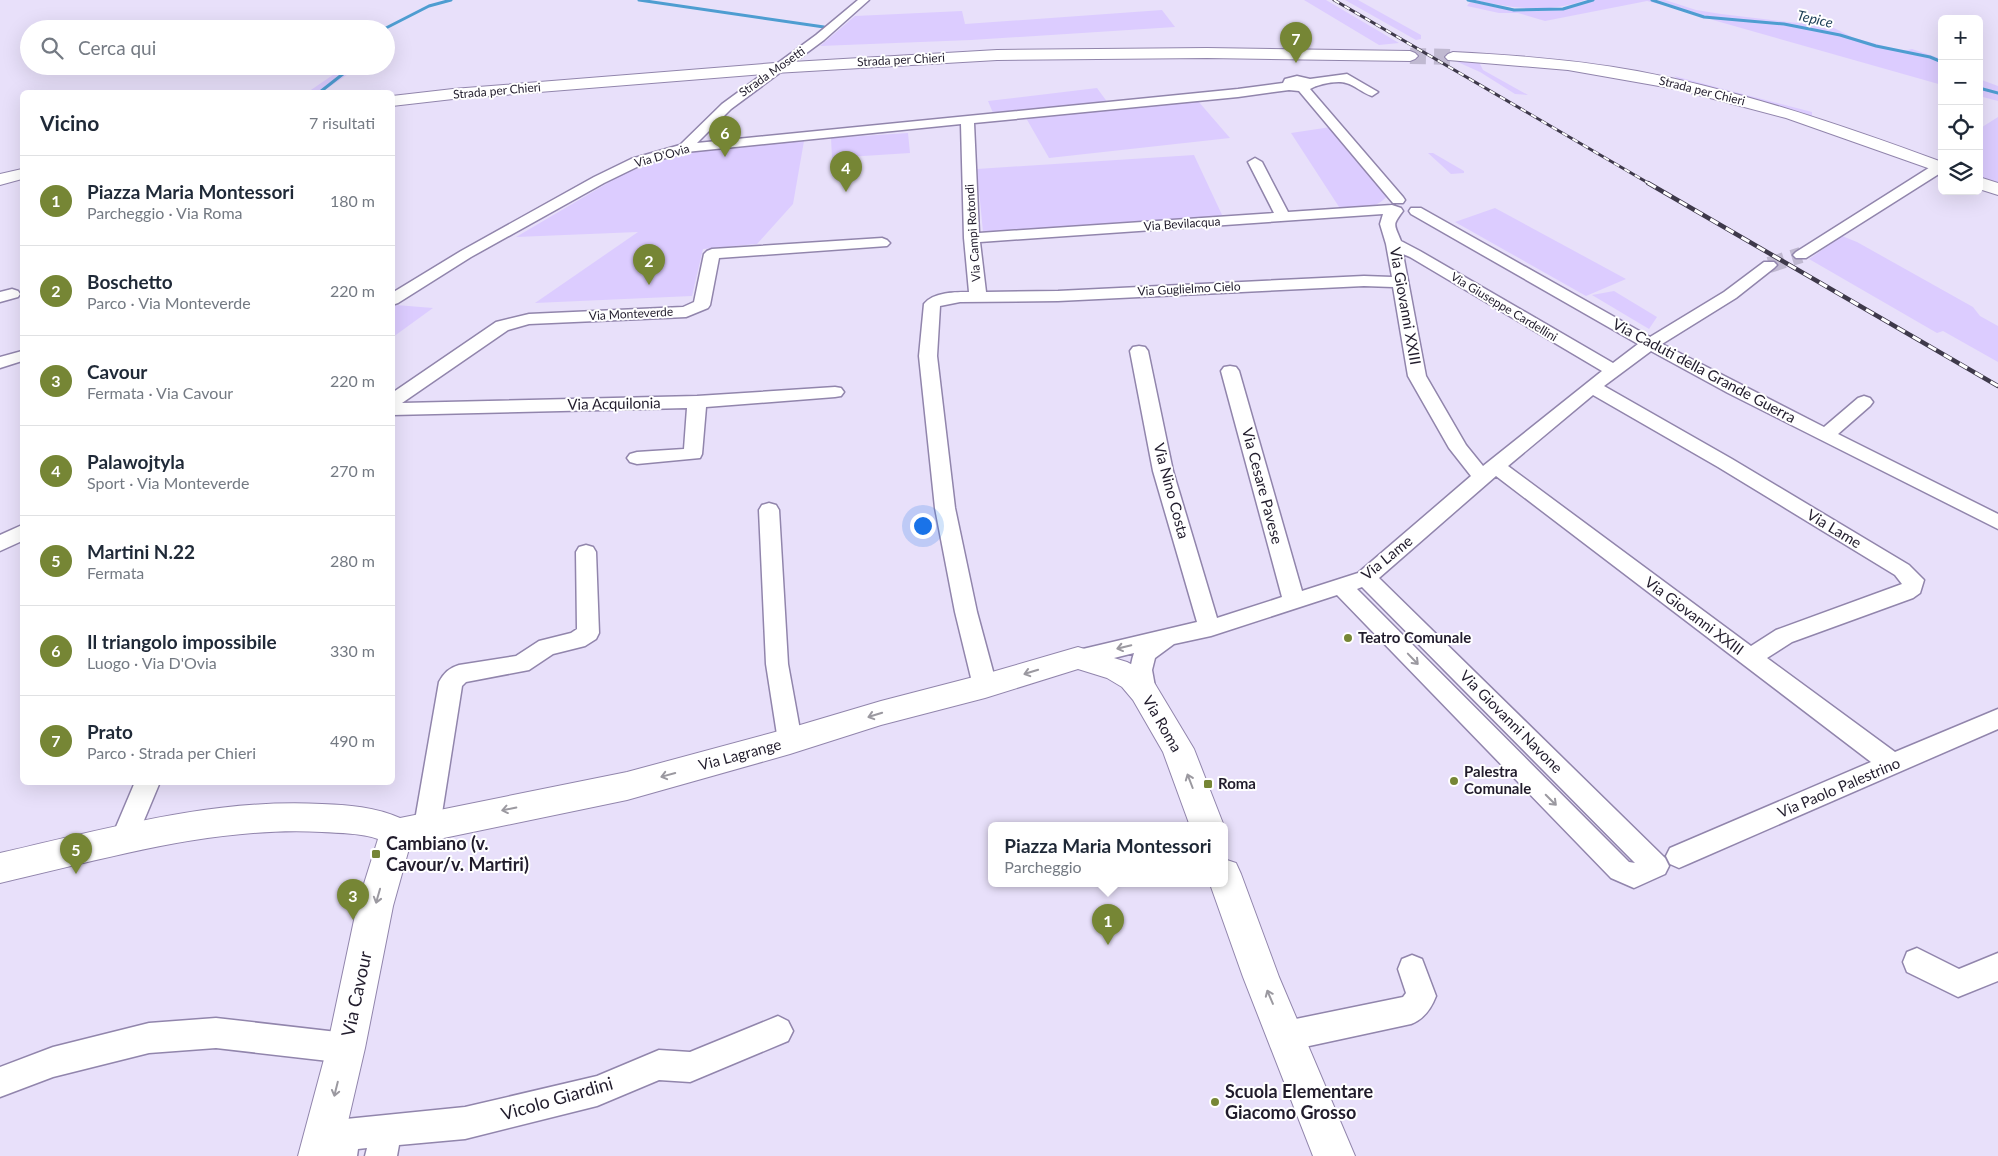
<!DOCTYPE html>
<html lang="it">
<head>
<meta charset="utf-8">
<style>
	:root { --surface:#fff; --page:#f6f6f7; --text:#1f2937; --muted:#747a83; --line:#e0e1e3; --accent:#768635 }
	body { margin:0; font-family:Lato,sans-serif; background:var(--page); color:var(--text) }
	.controls { position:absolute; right:15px; top:15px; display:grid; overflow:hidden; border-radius:8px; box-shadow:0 5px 20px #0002 }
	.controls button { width:45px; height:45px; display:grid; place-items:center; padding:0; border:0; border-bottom:1px solid var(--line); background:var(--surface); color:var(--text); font:25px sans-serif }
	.you { position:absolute; left:922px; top:525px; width:18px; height:18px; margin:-12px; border:4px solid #fff; border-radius:50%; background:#1a73e8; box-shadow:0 0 0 8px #1a73e833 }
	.badge { display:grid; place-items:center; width:32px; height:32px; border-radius:50%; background:var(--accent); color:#fff; font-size:16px; font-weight:700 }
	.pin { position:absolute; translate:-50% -41px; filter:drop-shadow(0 1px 2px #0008) }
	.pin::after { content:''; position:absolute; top:26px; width:18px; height:15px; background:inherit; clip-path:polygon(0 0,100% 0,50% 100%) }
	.popup { position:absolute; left:988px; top:822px; width:240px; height:65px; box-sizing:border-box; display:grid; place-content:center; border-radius:8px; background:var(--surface); filter:drop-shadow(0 1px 4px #0005); font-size:16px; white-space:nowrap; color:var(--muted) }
	.popup b { font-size:19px; color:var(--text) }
	.popup::after { content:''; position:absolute; left:50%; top:100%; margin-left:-10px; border:10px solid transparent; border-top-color:var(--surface) }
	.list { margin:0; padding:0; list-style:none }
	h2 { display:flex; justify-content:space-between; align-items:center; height:65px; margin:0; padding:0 20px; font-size:21px }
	h2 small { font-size:16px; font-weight:400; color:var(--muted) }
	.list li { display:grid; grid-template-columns:32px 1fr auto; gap:15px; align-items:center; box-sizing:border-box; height:90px; padding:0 20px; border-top:1px solid var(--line) }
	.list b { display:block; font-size:19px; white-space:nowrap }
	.list p { margin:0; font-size:16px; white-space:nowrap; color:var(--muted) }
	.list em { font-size:16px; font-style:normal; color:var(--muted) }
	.icon { flex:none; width:28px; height:28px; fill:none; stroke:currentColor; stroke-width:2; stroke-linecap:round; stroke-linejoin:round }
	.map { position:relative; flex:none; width:1998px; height:1156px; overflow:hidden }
	.search { position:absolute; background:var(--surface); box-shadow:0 5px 20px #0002; left:20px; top:20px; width:375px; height:55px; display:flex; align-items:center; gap:12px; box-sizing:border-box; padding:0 18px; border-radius:28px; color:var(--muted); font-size:19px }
	.panel { position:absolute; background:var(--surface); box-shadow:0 5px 20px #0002; left:20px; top:90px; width:375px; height:695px; border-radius:8px }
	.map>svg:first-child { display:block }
	.green { fill:#dcccff }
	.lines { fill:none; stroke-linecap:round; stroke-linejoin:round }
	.stream { stroke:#4e9dd1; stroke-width:3 }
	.street-tunnel { stroke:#c0b9d1; stroke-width:16; stroke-dasharray:16 8; stroke-linecap:butt }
	.secondary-tunnel { stroke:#c0b9d1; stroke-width:16; stroke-dasharray:16 8; stroke-linecap:butt }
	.street-casing { stroke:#9185ac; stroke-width:3 }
	.secondary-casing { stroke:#9185ac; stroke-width:2 }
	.street { fill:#fff; fill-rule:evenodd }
	.secondary { fill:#fff; fill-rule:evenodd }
	.rail-far1-casing { stroke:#3e394a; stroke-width:3 }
	.rail-casing { stroke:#3e394a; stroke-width:4.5 }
	.rail-far1 { stroke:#fff; stroke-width:2; stroke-dasharray:6; stroke-linecap:butt }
	.rail { stroke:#fff; stroke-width:3; stroke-dasharray:9; stroke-linecap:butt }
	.oneway { stroke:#9b99a0 }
	.poi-dot { fill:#768635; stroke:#fff; stroke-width:2 }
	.labels { text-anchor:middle; stroke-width:4; stroke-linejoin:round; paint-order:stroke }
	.far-street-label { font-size:12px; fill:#211c2c; stroke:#fff }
	.far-water-label { font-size:14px; font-style:italic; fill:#1d3f56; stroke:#fff }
	.street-label { font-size:15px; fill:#211c2c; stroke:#fff }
	.poi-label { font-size:15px; font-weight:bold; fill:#211c2c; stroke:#fff; text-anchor:start }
	.near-poi-label { font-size:18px; font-weight:bold; fill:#211c2c; stroke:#fff; text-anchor:start }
	.near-street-label { font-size:18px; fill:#211c2c; stroke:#fff }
</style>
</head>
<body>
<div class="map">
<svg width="1998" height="1156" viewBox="0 0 1998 1156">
	<rect width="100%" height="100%" fill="#e8e0fa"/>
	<path class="green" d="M1304,0h22l73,43 -20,2z
		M1345,0h13l63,35v4l-5,1z
		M1474,0h111c-36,14 -74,8 -111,0z
		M1595,0h55l13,5 -16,-4 -102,20 -27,-8h-19l-32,-7 3,-4 44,9 50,-1z
		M1658,0h7l31,10 25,4 111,13 22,11 49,13 9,-2 30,10v26l-229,-65z
		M1162,10l13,17 -204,13 -151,6 35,-30 107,-5 3,13z
		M1453,60l26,2 4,8 45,25 -13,-1 -35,-22z
		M346,66h14l-38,26h-14z
		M1674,76l138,36v7l-129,-36z
		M1979,79l19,7v15l-19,-5z
		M1097,88l11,15 -115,10 -5,-12z
		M1198,101l32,37 -181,20 -23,-40z
		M1998,117v69l-19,-7v-50z
		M1331,127l56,69c-11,14 -29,12 -46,14l-50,-77z
		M908,133l2,20 -78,5 -1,-20z
		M804,141l-11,63 -36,40 -54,5 -11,47 -157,7 103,-71 -122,5 107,-63 33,-12 28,-9z
		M1428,153h5l31,18v2l-13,1z
		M1194,155l29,62 -240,15 -6,-63z
		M1495,208l131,71 -40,17 -131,-74z
		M1842,236l15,6 116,65 7,9 18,10v36l-55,-31 -6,2 -128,-74z
		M1614,291l43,26 -8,12 -57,-34z
		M396,305l37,3 -40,29v-29z"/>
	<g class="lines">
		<path class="stream" d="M639,0l185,27
			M1468,0l46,10 49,-1 30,-9
			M1652,0l52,17 80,7 56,11 36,11 54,11 12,5
			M384,29l45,-23 22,-6
			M1979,88l19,5
			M320,92l33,-26"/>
		<path class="street-tunnel" d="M1769,265l32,-10"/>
		<path class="secondary-tunnel" d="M1410,56l43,1"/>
		<g class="street-casing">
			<path id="street" d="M858,0h11l-45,40 -93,69 -34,34 541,-54 45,-6 2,-4 12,-3 13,3 37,-5 31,18 -6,4c-10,-3 -17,-11 -26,-13 -8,-3 -28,1 -36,6l93,108 2,3 -2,3h-10l-94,-112 -10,-1 -51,7 -264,26 5,110 295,-20 -26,-51 7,-4 7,4 26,50 104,-7 9,3 2,3c-11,15 -9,12 -2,30l19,10 193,112 25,-19 -227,-130 -2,-3 2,-3h10l229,129 74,-45 40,-30h10l3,3 -3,3 -38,30 -74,46 162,83 34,-29 6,-2 6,2 3,4 -3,4 -32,28 160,80v15l-270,-136 -77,-42 -47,35 128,73 177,106 15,15 -4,13 -7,5 -121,44 -25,16 128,94 103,-43v20l-310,135 -9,4 -9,-4 -4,-8 4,-8 201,-86 -375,-286 -117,102 286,280 4,8 -4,8 -31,14 -23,-10 -274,-283 -126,41 -37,8 -19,14 -3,12 4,22 -4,7 -8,2 -8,-2c-8,-15 -7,-31 -2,-46l-56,14 -8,-3 -3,-6 3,-6 127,-30 -44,-151 -23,-120 3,-4 6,-1 6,1 3,4 25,120 44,147 65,-21 -61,-226 3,-4 6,-1 6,1 3,4 63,220 56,-18 113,-97 -22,-28 -41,-72 -15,-89 -29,-1 -306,15 -98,1 -20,4 -3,50 18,152 22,104 20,74 -4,6 -8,3 -8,-3 -4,-6 -18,-74 -20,-104 -16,-152 5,-52c9,-12 32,-12 45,-12l-5,-54 -3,-114 -275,28 -45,13 -37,18 -133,74 -73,46 -6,2v-12l69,-42 133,-74 37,-18 49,-14 42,-41 94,-69zM1383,214l-3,10 6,20 6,33 -28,-1 -306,15 -72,1 -6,-50zM1403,254l7,3 192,114 -119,95 -17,-21 -40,-69zM1593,395l125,72 177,108 7,9 -126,46 -25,16 -243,-180zM1362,587l273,276 -6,-1 -272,-273z
				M1942,163v9l-136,86h-10l-3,-3 3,-3 139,-88z
				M882,238l5,2 3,3 -3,3 -168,12 -9,47 -2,3 -22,9 -157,7 -21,6 -106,73 295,-7 138,-9 6,1 3,4 -3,4 -6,1 -129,10 -4,47 -2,4 -63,6 -7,-2 -3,-4 3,-4 7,-2 47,-3 3,-41 -295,7v-22l104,-71 33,-8 154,-7 11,-5 10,-48 3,-3 5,-2z
				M12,289l6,2 2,3 -2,3 -18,5v-10z
				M22,351v10l-22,7v-11z
				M769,503l7,2 3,5 9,154 14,77 -3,7 -9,3 -9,-3 -3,-7 -12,-77 -7,-154 3,-5z
				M22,525v16l-22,10v-16z
				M586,545l7,2 3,5 3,81 -3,6 -11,7 -32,8 -24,16 -63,12 -4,4 -22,140 -4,8 -9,3 -9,-3 -4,-8 25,-144c5,-9 10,-14 20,-17l57,-9 23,-15 32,-8 6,-4 -1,-77 3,-5z
				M135,782h25l-28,67 -9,3 -9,-3 -4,-8z
				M1917,948l42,21 39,-16v28l-40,16 -51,-25 -4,-10 4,-10z
				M1412,955l10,4 14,37c-5,13 -12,23 -25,28l-125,27 -10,-5 -5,-10 5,-10 10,-5 117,-24 3,-4 -8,-24 4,-10z
				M778,1016l10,5 5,10 -5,10 -98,41 -31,-2 -62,26 -132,33 -66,6 -2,11h-32l2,-8 -9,1 -1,7h-32l10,-32 11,-5 119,-12 132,-31 62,-26 31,2z
				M216,1018l130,15 11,4 4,11 -4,11 -11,4 -130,-15 -67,5 -96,24 -53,20v-30l53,-20 96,-24z"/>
		</g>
		<g class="secondary-casing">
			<path id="secondary" d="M1207,48l203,3 5,2 3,3 -3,3 -5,2 -203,-3 -210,2 -222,13 -322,26 -61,7v-10l61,-7 322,-26 222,-13z
				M1453,52c62,3 124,8 184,19 105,20 205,54 305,91v11l-156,-55 -110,-29 -108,-19 -120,-10 -3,-3 3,-3z
				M22,169v10l-22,6v-11z
				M1979,177l19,6v12l-19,-6z
				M1078,647l49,15 17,9 11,13 39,65 30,77h-34l-27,-74 -30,-52 -11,-13 -15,-9 -29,-9 -93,29 -104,27 -91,29 -163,46 -217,45 -17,61 -28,142 -25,108h-42l29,-108 30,-142 21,-67c-17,-6 -38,-6 -56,-7 -109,-6 -217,27 -322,51v-30c106,-24 213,-55 322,-49 27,1 53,3 78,14l227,-46 163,-44 91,-27 104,-27z
				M1224,859l12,4 5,11 38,103 76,179h-42l-70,-179 -33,-93h14z"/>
		</g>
		<use href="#street" class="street"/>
		<use href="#secondary" class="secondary"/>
		<g class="rail-far1-casing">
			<path id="rail-far1" d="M1334,0l316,184"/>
		</g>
		<g class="rail-casing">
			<path id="rail" d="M1648,183l350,203"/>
		</g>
		<use href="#rail-far1" class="rail-far1"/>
		<use href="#rail" class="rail"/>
	</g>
	<defs><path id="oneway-shaft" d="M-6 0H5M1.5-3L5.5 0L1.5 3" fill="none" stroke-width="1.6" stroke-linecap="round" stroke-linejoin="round" transform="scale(1.25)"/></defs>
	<g class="oneway">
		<use href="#oneway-shaft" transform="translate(1124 647) rotate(167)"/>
		<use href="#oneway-shaft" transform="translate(1413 659) rotate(46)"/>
		<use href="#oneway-shaft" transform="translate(1031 672) rotate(163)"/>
		<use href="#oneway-shaft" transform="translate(875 715) rotate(163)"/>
		<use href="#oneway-shaft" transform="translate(668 775) rotate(165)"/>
		<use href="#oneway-shaft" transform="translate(1190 781) rotate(-111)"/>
		<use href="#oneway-shaft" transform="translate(1551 800) rotate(45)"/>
		<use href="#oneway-shaft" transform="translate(509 809) rotate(169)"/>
		<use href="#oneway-shaft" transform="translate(378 896) rotate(106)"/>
		<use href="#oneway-shaft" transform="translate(1270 997) rotate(-113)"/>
		<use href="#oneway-shaft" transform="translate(336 1089) rotate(104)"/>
	</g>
	<g class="poi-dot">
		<circle cx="1348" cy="638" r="5"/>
		<circle cx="1454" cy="781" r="5"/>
		<rect x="1203" y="779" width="10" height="10" rx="2.5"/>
		<rect x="371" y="849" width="10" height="10" rx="2.5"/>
		<circle cx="1215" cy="1102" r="5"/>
	</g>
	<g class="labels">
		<g class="far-street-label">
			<text transform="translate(901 60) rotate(-3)" y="4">Strada per Chieri</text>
			<text transform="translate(772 72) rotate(-35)" y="4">Strada Mosetti</text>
			<text transform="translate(497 91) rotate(-5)" y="4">Strada per Chieri</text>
			<text transform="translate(1702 91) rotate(14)" y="4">Strada per Chieri</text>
			<text transform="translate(662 156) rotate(-16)" y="4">Via D'Ovia</text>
			<text transform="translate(1182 224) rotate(-4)" y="4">Via Bevilacqua</text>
			<text transform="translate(973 233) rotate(-94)" y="4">Via Campi Rotondi</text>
			<text transform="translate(1189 289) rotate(-3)" y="4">Via Guglielmo Cielo</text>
			<text transform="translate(1504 307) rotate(31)" y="4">Via Giuseppe Cardellini</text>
			<text transform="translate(631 314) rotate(-3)" y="4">Via Monteverde</text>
		</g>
		<g class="far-water-label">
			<text transform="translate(1815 19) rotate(13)" y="5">Tepice</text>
		</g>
		<g class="street-label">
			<text transform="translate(1405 306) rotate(80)" y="5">Via Giovanni XXIII</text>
			<text transform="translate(1704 371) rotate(28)" y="5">Via Caduti della Grande Guerra</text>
			<text transform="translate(614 404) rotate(-1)" y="5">Via Acquilonia</text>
			<text transform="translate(1262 486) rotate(75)" y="5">Via Cesare Pavese</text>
			<text transform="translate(1171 491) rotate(75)" y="5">Via Nino Costa</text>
			<text transform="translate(1834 529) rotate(31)" y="5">Via Lame</text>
			<text transform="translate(1387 558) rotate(-39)" y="5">Via Lame</text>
			<text transform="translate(1694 616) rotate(37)" y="5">Via Giovanni XXIII</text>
			<text transform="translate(1511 722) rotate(45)" y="5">Via Giovanni Navone</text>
			<text transform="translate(1162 724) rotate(60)" y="5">Via Roma</text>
			<text transform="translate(740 755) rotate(-15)" y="5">Via Lagrange</text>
			<text transform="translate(1839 788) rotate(-23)" y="5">Via Paolo Palestrino</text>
		</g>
		<g class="poi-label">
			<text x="1358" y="643">Teatro Comunale</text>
			<text x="1464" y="777">Palestra<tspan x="1464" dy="17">Comunale</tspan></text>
			<text x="1218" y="789">Roma</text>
		</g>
		<g class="near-poi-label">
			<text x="386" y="850">Cambiano (v.<tspan x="386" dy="21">Cavour/v. Martiri)</tspan></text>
			<text x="1225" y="1098">Scuola Elementare<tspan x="1225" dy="21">Giacomo Grosso</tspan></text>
		</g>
		<g class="near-street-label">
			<text transform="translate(357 994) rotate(-78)" y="6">Via Cavour</text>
			<text transform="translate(557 1099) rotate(-16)" y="6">Vicolo Giardini</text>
		</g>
	</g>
</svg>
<div class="controls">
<button>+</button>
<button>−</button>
<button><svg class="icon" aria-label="locate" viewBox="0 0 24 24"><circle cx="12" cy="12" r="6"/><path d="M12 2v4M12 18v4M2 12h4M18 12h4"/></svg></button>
<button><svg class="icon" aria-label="layers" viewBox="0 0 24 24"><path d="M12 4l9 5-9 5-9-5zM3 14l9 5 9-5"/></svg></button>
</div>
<div class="you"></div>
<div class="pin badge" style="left:1108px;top:945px">1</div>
<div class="popup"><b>Piazza Maria Montessori</b>Parcheggio</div>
<div class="pin badge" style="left:649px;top:285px">2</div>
<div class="pin badge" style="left:353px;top:920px">3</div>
<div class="pin badge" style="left:846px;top:192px">4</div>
<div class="pin badge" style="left:76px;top:874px">5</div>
<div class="pin badge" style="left:725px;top:157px">6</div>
<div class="pin badge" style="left:1296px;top:63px">7</div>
<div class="search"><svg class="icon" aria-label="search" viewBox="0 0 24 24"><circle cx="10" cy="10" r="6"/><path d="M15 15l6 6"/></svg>Cerca qui</div>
<section class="panel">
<h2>Vicino<small>7 risultati</small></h2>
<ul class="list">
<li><span class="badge">1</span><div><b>Piazza Maria Montessori</b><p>Parcheggio · Via Roma</p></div><em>180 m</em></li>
<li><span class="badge">2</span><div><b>Boschetto</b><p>Parco · Via Monteverde</p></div><em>220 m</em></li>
<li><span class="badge">3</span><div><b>Cavour</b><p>Fermata · Via Cavour</p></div><em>220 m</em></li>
<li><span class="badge">4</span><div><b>Palawojtyla</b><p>Sport · Via Monteverde</p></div><em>270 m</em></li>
<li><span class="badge">5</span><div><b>Martini N.22</b><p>Fermata</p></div><em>280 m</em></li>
<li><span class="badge">6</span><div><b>Il triangolo impossibile</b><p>Luogo · Via D'Ovia</p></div><em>330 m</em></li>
<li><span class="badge">7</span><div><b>Prato</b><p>Parco · Strada per Chieri</p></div><em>490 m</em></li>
</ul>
</section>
</div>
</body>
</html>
